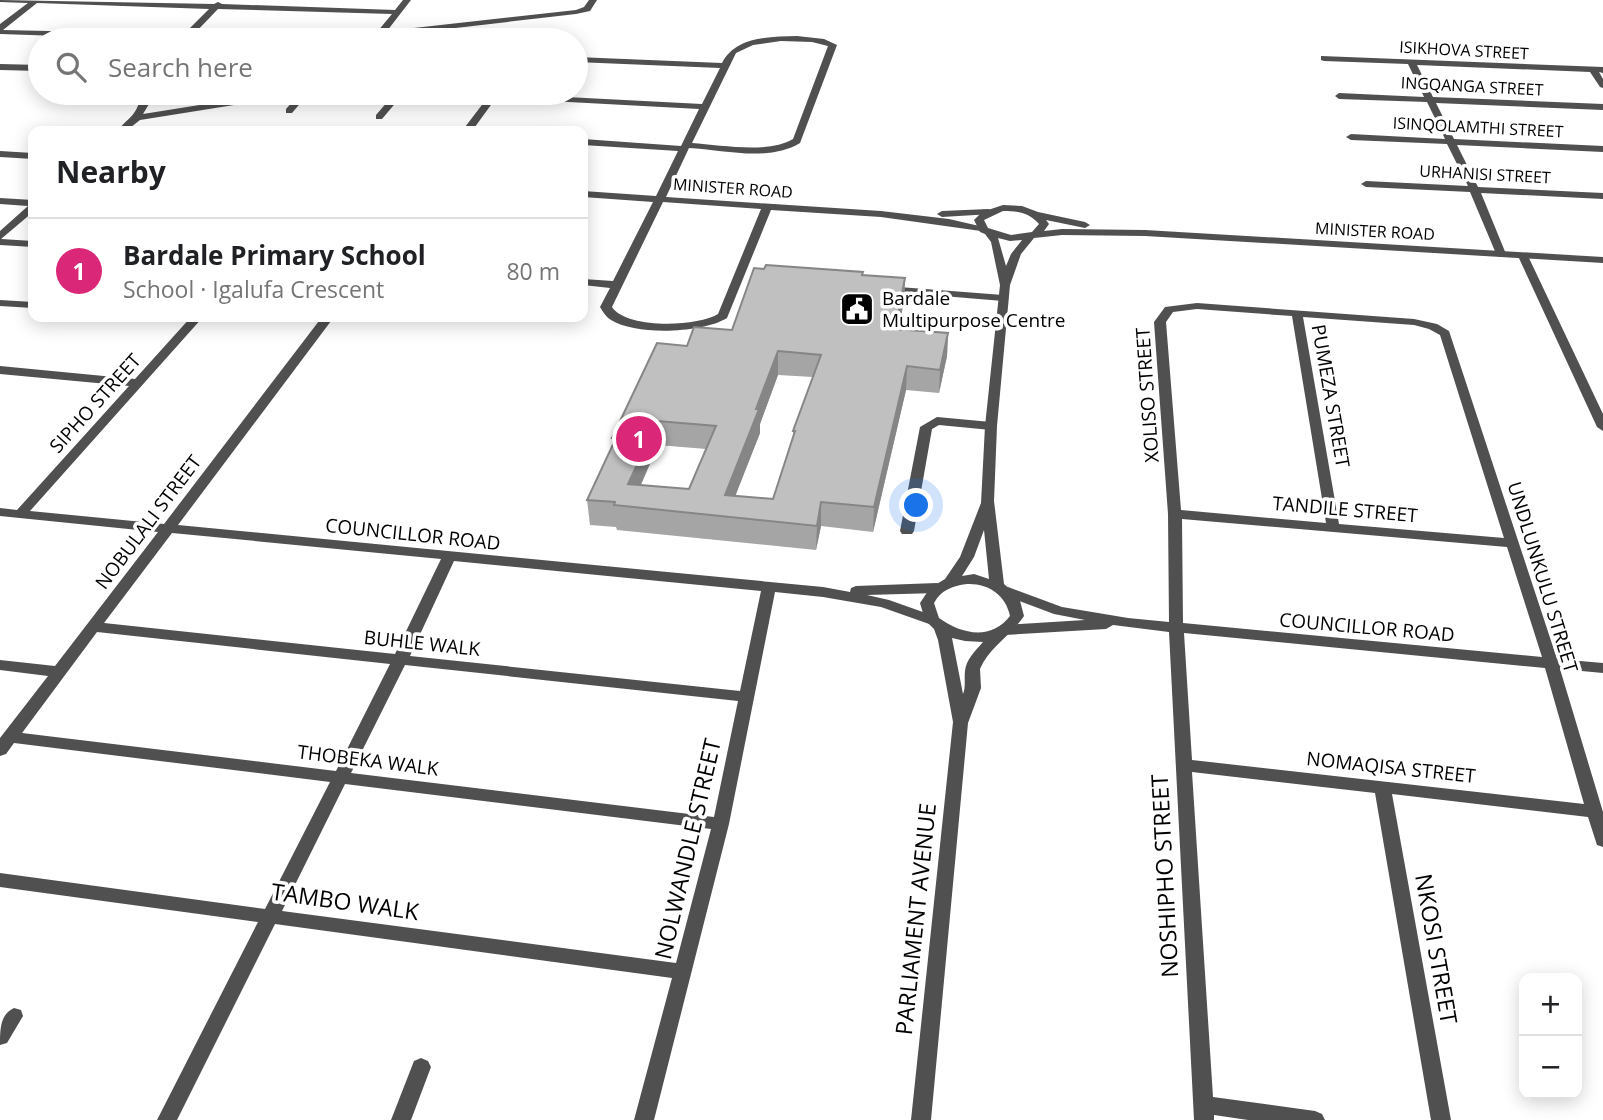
<!DOCTYPE html>
<html lang="en">
<head>
<meta charset="utf-8">
<style>
	:root { --surface:#fff; --page:#f2f2f2; --text:#202124; --muted:#757577; --line:#e0e0e0; --accent:#db2777 }
	body { margin:0; font-family:"Open Sans",sans-serif; background:var(--page); color:var(--text) }
	.controls { position:absolute; right:21px; bottom:21px; display:grid; overflow:hidden; border-radius:14px; box-shadow:0 4px 18px #0003 }
	.controls button { width:63px; height:63px; display:grid; place-items:center; padding:0; border:0; border-bottom:2px solid var(--line); background:var(--surface); color:var(--text); font:35px sans-serif }
	.you { position:absolute; left:917px; top:506px; width:24px; height:24px; margin:-18px; border:5px solid #fff; border-radius:50%; background:#1a73e8; box-shadow:0 0 0 10px #1a73e833 }
	.badge { display:grid; place-items:center; width:46px; height:46px; border-radius:50%; background:var(--accent); color:#fff; font-size:23px; font-weight:700 }
	.pin { position:absolute; translate:-50% -50%; border:4px solid #fff; box-shadow:0 2px 7px #0006 }
	.list { margin:0; padding:0; list-style:none }
	h2 { display:flex; justify-content:space-between; align-items:center; height:91px; margin:0; padding:0 28px; font-size:30px }
	h2 small { font-size:23px; font-weight:400; color:var(--muted) }
	.list li { display:grid; grid-template-columns:46px 1fr auto; gap:21px; align-items:center; box-sizing:border-box; height:105px; padding:0 28px; border-top:2px solid var(--line) }
	.list b { display:block; font-size:26px; white-space:nowrap }
	.list p { margin:0; font-size:23px; white-space:nowrap; color:var(--muted) }
	.list em { font-size:23px; font-style:normal; color:var(--muted) }
	.icon { flex:none; width:38px; height:38px; fill:none; stroke:currentColor; stroke-width:2; stroke-linecap:round; stroke-linejoin:round }
	.map { position:relative; flex:none; width:1603px; height:1120px; overflow:hidden }
	.search { position:absolute; background:var(--surface); box-shadow:0 4px 18px #0003; left:28px; top:28px; width:560px; height:77px; display:flex; align-items:center; gap:18px; box-sizing:border-box; padding:0 24px; border-radius:38px; color:var(--muted); font-size:26px }
	.panel { position:absolute; background:var(--surface); box-shadow:0 4px 18px #0003; left:28px; top:126px; width:560px; height:196px; border-radius:14px }
	.map>svg:first-child { display:block }
	.lines { fill:none; stroke-linecap:round; stroke-linejoin:round }
	.service { fill:#505050; fill-rule:evenodd }
	.minor { fill:#505050; fill-rule:evenodd }
	.tertiary { fill:#505050; fill-rule:evenodd }
	.wall { fill:#a5a5a5; fill-rule:evenodd }
	.shaded-wall { fill:#868686 }
	.building { fill:#c0c0c0; stroke:#868686; stroke-width:2; fill-rule:evenodd }
	.labels { text-anchor:middle; stroke-width:7; stroke-linejoin:round; paint-order:stroke }
	.far-street-label { font-size:16px; fill:#000; stroke:#fff }
	.poi-label { font-size:19px; fill:#000; stroke:#fff; text-anchor:start }
	.street-label { font-size:19px; fill:#000; stroke:#fff }
	.near-street-label { font-size:23px; fill:#000; stroke:#fff }
</style>
</head>
<body>
<div class="map">
<svg width="1603" height="1120" viewBox="0 0 1603 1120">
	<rect width="100%" height="100%" fill="#fff"/>
	<g class="lines">
		<path class="service" d="M886,286l117,9 6,3 -6,3 -121,-10 -2,-2z
			M937,417l54,5 6,4 -6,4 -52,-5 -7,4 -18,102 -2,3h-10l-2,-3 20,-104z"/>
		<path class="minor" d="M0,0l214,4 4,-2 4,2 173,6 8,-10h8l-24,31 189,-21 8,-3 5,-7h8l-7,11 -14,3 -225,26h-24l4,-2 46,-6 15,-18 -174,-5 -25,26 107,3 4,2h-123l-181,-6v-10l28,-21 -28,-1zM37,3l172,6 -25,25 -181,-4z
			M797,36l27,3 13,6 -37,98c-31,19 -76,7 -111,5l-23,49 215,14 68,8 39,9v4l-107,-15 -110,-7 -44,108c-24,15 -91,18 -116,2 -5,-3 -8,-8 -11,-13l10,-19 -27,-3v-6l30,2 40,-79 -70,-5v-6l73,5 22,-45 -95,-6v-6l98,7 18,-37 -203,-11 -24,33h-10l29,-38 211,11 18,-36 -144,-6v-5l146,6c14,-27 47,-26 75,-27zM781,41l31,1 16,4 -35,93c-25,15 -72,6 -101,4l44,-90 17,-8zM663,202l98,7 -43,105c-21,13 -92,15 -106,-7z
			M1321,56l282,11v6l-4,-1 4,7v9l-3,-1 -10,-15 -173,-7 16,32 170,7v6l-167,-7 18,36 149,7v6l-146,-7 21,42 125,6v6l-122,-6 25,61 -5,3 -4,-1 -27,-64 -104,-5 -5,-3 5,-3 102,5 -21,-42 -96,-4 -5,-3 5,-3 94,5 -18,-37 -88,-3 -4,-3 4,-3 85,4 -16,-33 -84,-3 -3,-1z
			M0,64l40,1v6l-40,-1z
			M141,93h8v11l-6,10 132,-21h19l-4,3 -150,24 -14,11h-9c13,-15 21,-16 24,-38z
			M300,93h9l-17,20h-6v-4z
			M395,93h9l-22,26h-6v-4z
			M0,151l33,2v6l-33,-2z
			M0,198l33,2v12l-32,27 32,2v6l-33,-2v-14l28,-25 -28,-2z
			M988,209l4,1v4l-50,3 -5,-3 5,-3z
			M1523,253l5,3 75,158v17l-6,-4 -79,-171z
			M0,300l33,2v6l-33,-2z
			M1197,303l217,16 23,5 12,7 108,328 46,4v10l-43,-4 43,143v35l-6,-2 -9,-28 -196,-23 59,326h-20l-56,-327 -183,-21 21,325 102,14 7,3 3,6h-77l-34,-5v5h-20l-25,-488 -56,-7 -7,4 -101,6 -7,-5 7,-5 80,-5 -31,-6 -51,-19 -2,-3 2,-3 5,-2 54,20 66,11 41,4 -1,-108 -14,-192 11,-15zM1197,309l95,7 34,207 -145,-13 -15,-188 7,-10zM1303,317l111,8 15,4 11,6 64,203 -165,-14zM1182,519l325,28 35,110 -359,-34zM1184,633l361,35 39,136 -392,-44z
			M191,317h12l-173,194 134,13 158,-207h12l-156,208 645,62 27,5 1,-4 5,-2 81,-3 7,5 -7,5 -70,2 22,5 48,17 2,3 -2,3 -5,2 -51,-18 -58,-10 -48,-5 -46,232 -75,296h-20l38,-142 -397,-54 -98,196h-20l101,-198 -258,-35v-14l265,36 65,-127 -316,-39 -8,11 -6,2v-18l48,-62 -48,-6v-10l55,6 103,-134 -158,-16v-8l17,2 112,-124 -129,-12v-8l135,13zM172,533l269,26 -46,95 -291,-31zM454,561l307,30 -21,100 -330,-35zM97,632l293,32 -54,107 -314,-38zM405,665l333,36 -24,116 -363,-44zM345,784l366,45 -35,134 -394,-52z
			M14,1008l7,2 2,6 -16,27 -7,2c0,-15 0,-31 14,-37z
			M421,1058l7,3 3,6 -20,53h-20l23,-59z"/>
		<path class="tertiary" d="M1003,205l19,1 16,6 47,10 5,3 -5,3 -39,-8 3,4 -5,7 18,-2 83,1 458,27v6l-458,-27 -83,-1 -28,3 -13,16 -11,31 -13,141 -3,75 10,83 15,13 5,19c-13,20 -35,31 -44,53l1,19 -13,35 -37,397h-20l42,-398 -15,-82 -4,-11 -9,-9 -5,-17 10,-15 15,-9 15,-22 21,-54 4,-77 15,-141 -9,-43 -6,-8 -5,-2 -6,-12 8,-8zM1003,211c14,0 26,1 36,13l-7,8 -21,3 -23,-7 -4,-8zM998,238l12,3 12,-1 -11,14 -5,12zM984,530l5,49 -15,-5 -12,2 12,-19zM967,584c21,-1 39,11 43,32 -19,25 -49,18 -71,2l-5,-15c7,-13 18,-17 33,-19zM952,638l13,3 18,1c-8,9 -17,18 -18,29 -1,9 1,15 -2,23z"/>
	</g>
	<path class="wall" d="M863,272v3l42,3 -1,23 -6,29 50,3 -1,23 -8,37 -33,-3 -33,142 -52,-6 -5,24 -199,-20 -1,-3 -26,-2 -3,-25 26,-56 -1,-6 75,-92 45,-16zM778,375l35,2 -20,54v8l-20,60 -38,-3 25,-63v-9zM658,445l48,4 -17,40 -48,-4z"/>
	<path class="shaded-wall" d="M905,278l-1,23 -10,51 1,-23z
		M948,333l-1,23 -8,37 1,-23z
		M778,351v24l-18,49v9l-33,84 -2,-22z
		M907,366l-1,24 -33,142 1,-25z
		M657,421l1,24 -28,64 -2,-25z
		M821,502v24l-5,24 1,-24z"/>
	<path class="building" d="M766,265l97,7 -1,3 43,3 -10,51 53,4 -8,37 -33,-4 -33,141 -53,-5 -4,24 -203,-21 1,-3 -28,-2 29,-62h-4l45,-95 30,3 7,-19 38,3 22,-62 10,1zM778,351l43,4 -28,76h2l-22,68 -48,-4 34,-86h-3zM657,421l59,5 -27,63 -61,-5z"/>
	<defs>
		<g id="civic-square" transform="scale(1.75)"><rect x="-9" y="-9" width="18" height="18" rx="4" fill="#000" stroke="#fff"/><path d="M-.6-6.5H3V-4.5H.6V-3L4-1V1h2V6H-6V1h2V-1L-.6-3ZM-1.2 2.5V6h2.4V2.5Z" fill="#fff"/></g>
	</defs>
	<g fill-rule="evenodd">
		<use href="#civic-square" x="857" y="309"/>
	</g>
	<g class="labels">
		<g class="far-street-label">
			<text transform="translate(1464 50) rotate(3)" y="6">ISIKHOVA STREET</text>
			<text transform="translate(1472 86) rotate(3)" y="6">INGQANGA STREET</text>
			<text transform="translate(1478 127) rotate(3)" y="6">ISINQOLAMTHI STREET</text>
			<text transform="translate(1485 174) rotate(3)" y="6">URHANISI STREET</text>
			<text transform="translate(733 188) rotate(4)" y="6">MINISTER ROAD</text>
			<text transform="translate(1375 231) rotate(3)" y="6">MINISTER ROAD</text>
		</g>
		<g class="poi-label">
			<text x="882" y="305">Bardale<tspan x="882" dy="22">Multipurpose Centre</tspan></text>
		</g>
		<g class="street-label">
			<text transform="translate(1147 395) rotate(-94)" y="7">XOLISO STREET</text>
			<text transform="translate(1331 396) rotate(80)" y="7">PUMEZA STREET</text>
			<text transform="translate(95 403) rotate(-48)" y="7">SIPHO STREET</text>
			<text transform="translate(1345 509) rotate(5)" y="7">TANDILE STREET</text>
			<text transform="translate(148 522) rotate(-53)" y="7">NOBULALI STREET</text>
			<text transform="translate(413 534) rotate(6)" y="7">COUNCILLOR ROAD</text>
			<text transform="translate(1543 577) rotate(73)" y="7">UNDLUNKULU STREET</text>
			<text transform="translate(1367 627) rotate(5)" y="7">COUNCILLOR ROAD</text>
			<text transform="translate(422 643) rotate(6)" y="7">BUHLE WALK</text>
			<text transform="translate(368 760) rotate(7)" y="7">THOBEKA WALK</text>
			<text transform="translate(1391 767) rotate(6)" y="7">NOMAQISA STREET</text>
		</g>
		<g class="near-street-label">
			<text transform="translate(688 849) rotate(-77)" y="8">NOLWANDLE STREET</text>
			<text transform="translate(1165 876) rotate(-93)" y="8">NOSHIPHO STREET</text>
			<text transform="translate(345 902) rotate(8)" y="8">TAMBO WALK</text>
			<text transform="translate(916 919) rotate(-84)" y="8">PARLIAMENT AVENUE</text>
			<text transform="translate(1436 949) rotate(80)" y="8">NKOSI STREET</text>
		</g>
	</g>
</svg>
<div class="controls">
<button>+</button>
<button>−</button>
</div>
<div class="you"></div>
<div class="pin badge" style="left:639px;top:439px">1</div>
<div class="search"><svg class="icon" aria-label="search" viewBox="0 0 24 24"><circle cx="10" cy="10" r="6"/><path d="M15 15l6 6"/></svg>Search here</div>
<section class="panel">
<h2>Nearby<small></small></h2>
<ul class="list">
<li><span class="badge">1</span><div><b>Bardale Primary School</b><p>School · Igalufa Crescent</p></div><em>80 m</em></li>
</ul>
</section>
</div>
</body>
</html>
